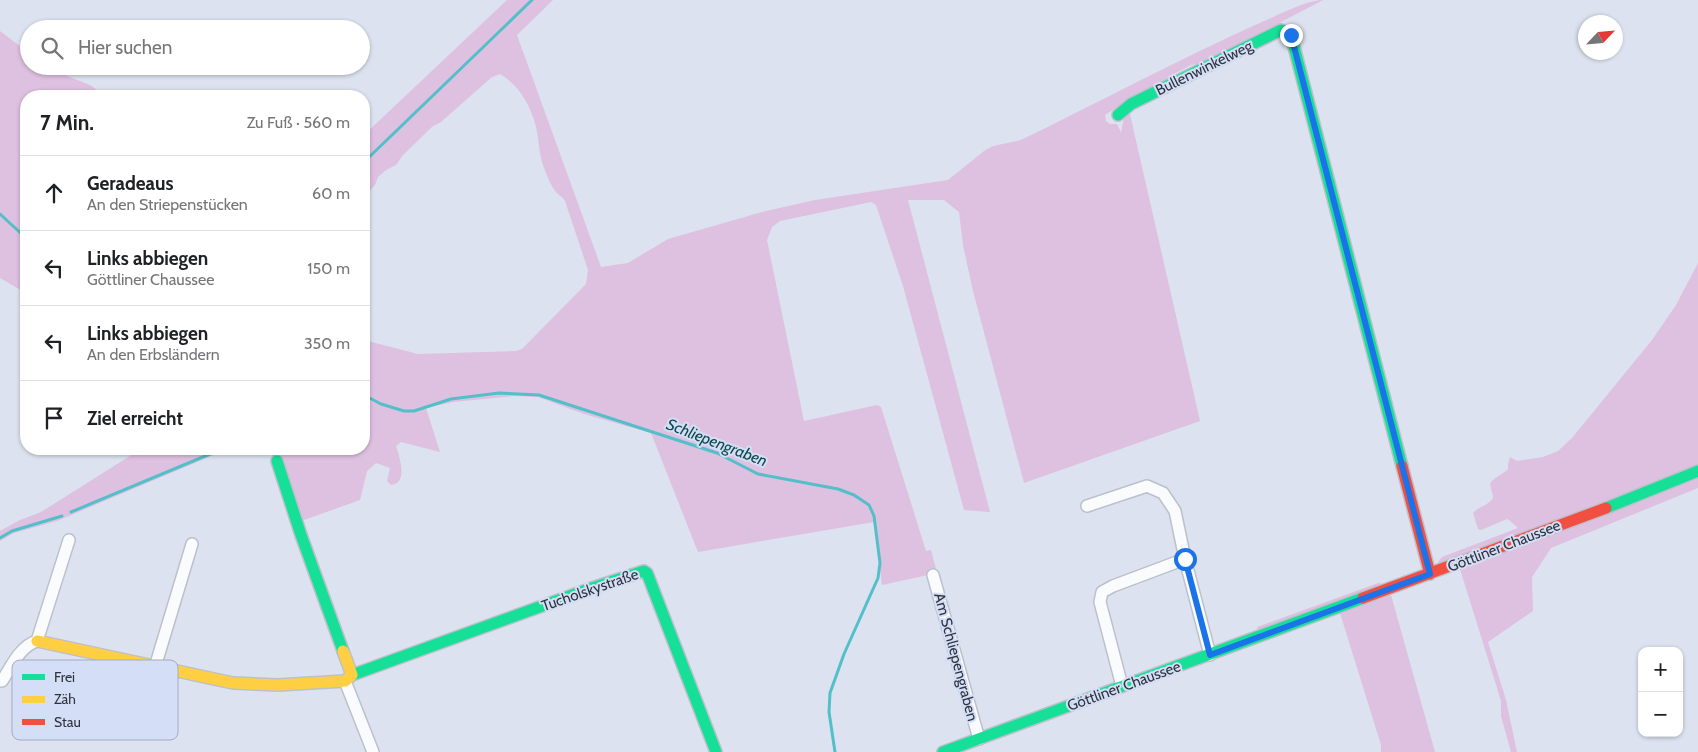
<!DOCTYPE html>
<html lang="de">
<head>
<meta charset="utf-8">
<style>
	:root { --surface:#fff; --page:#f2f2f2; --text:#202124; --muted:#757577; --line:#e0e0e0 }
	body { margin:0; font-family:Cabin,sans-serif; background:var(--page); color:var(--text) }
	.controls { position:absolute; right:15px; bottom:15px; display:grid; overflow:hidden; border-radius:10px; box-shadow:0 1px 4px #0004 }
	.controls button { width:45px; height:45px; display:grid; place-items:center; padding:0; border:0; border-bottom:1px solid var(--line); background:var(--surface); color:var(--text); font:25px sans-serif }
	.compass { position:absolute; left:1578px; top:15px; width:45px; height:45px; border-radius:50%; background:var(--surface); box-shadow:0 1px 4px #0004; rotate:64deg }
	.stop { position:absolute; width:15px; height:15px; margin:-11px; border:4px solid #1a73e8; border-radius:50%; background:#fff }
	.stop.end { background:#1a73e8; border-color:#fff; box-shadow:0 1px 5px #0008 }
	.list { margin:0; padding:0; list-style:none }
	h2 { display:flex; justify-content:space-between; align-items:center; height:65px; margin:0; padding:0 20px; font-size:21px }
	h2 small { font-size:16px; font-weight:400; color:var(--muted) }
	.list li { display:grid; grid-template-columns:32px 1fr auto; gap:15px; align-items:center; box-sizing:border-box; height:75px; padding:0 20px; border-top:1px solid var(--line) }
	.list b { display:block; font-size:19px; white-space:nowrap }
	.list p { margin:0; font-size:16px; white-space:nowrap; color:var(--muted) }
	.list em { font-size:16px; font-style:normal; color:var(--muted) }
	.icon { flex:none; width:28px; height:28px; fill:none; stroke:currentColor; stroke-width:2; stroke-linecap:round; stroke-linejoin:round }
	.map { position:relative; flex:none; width:1698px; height:752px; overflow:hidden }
	.search { position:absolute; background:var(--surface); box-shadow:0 1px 4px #0004; left:20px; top:20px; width:350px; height:55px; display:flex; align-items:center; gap:12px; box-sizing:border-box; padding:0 18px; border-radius:28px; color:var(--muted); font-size:19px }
	.panel { position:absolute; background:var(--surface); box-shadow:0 1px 4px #0004; left:20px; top:90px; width:350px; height:365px; border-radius:20px }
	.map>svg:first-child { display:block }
	.green { fill:#dec0e0 }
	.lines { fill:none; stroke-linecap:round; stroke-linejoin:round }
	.stream { stroke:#53bfc8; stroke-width:3 }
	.street-casing { stroke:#bcc0cb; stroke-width:14 }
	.fast-casing { stroke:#bcc0cb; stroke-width:14 }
	.slow-casing { stroke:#bcc0cb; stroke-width:14 }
	.jam-casing { stroke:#bcc0cb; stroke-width:14 }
	.street { stroke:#fafbfd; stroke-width:11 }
	.fast { stroke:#16e098; stroke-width:11 }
	.slow { stroke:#ffcf43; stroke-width:11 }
	.jam { stroke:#f24e42; stroke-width:11 }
	.route { stroke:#1a73e8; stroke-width:6 }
	.labels { text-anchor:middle; stroke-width:4; stroke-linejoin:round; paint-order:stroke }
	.street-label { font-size:15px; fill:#2f333c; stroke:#d4dff7 }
	.water-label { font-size:16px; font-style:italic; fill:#0e494c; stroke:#d4dff7 }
	.key { fill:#d4dff7; stroke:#a2abbf; stroke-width:1 }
	.key-label { font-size:14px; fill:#2f333c }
</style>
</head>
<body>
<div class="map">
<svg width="1698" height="752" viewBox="0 0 1698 752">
	<rect width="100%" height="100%" fill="#dce2ef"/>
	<path class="green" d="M507,0h46l-36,35 84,232 27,-4 40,-24 94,-27 53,-12 133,-20 36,-29 9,-5 28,-6c78,-38 155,-79 234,-115 18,-7 50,-25 68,-25l-42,22 -5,4 -72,37 -13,2 -17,9 -3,6 -49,24 -17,11 1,6 4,3h7l4,9 3,-16 5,-7 71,311 -176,62 -51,-192 -10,-46 -4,-33 -15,-12h-36l82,312 -26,-2 -61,-224 -27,-81 -5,-3 -91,19 -8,6 -5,13 37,181 73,-16 4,2 45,144 5,-1 6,23 -55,12 -8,-63 -176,30 -47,-119 -67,-19 -46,-17 -24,-1 -61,6 -27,6 14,44 -39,-10 -5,4c3,10 13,37 -5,39l-4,-4 3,-13 -14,-5 -9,8 -7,29 -59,21 -19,-62v-10h82v-109l54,14 98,-3 6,-2 64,-65 2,-14 -23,-69c-2,-4 -5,-5 -8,-8 -6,-6 -11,-20 -14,-28 -4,-12 -4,-25 -7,-38 -5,-21 -17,-42 -36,-53l-8,3 -51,45 -8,4 -30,29 -7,10 -10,5 -8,7 -3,8 -11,12v-62z
		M0,31l29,22v13h19l7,5 37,15 11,10h-77v197l-26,-15z
		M1698,263v202l-255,99 -5,-2 4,-5 76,-29 -9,-8 -2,-1 -26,11 -3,-1 -5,-16c6,-7 15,-7 20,-15 0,-5 -2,-8 -3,-13 0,-6 14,-11 18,-16v-5l2,-7 7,4 26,-4 15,-6 14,-13 80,-98 24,-35z
		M141,449h87l-171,72 -43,12 -14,8v-10l20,-11 21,-8z
		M1698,478v10l-147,60 -19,29 1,34 -45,31 18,58 11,52h-6l-10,-36v-15l-41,-132z
		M1381,582l-3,6 -120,42 -1,-3z
		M1391,595l44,157h-54v-7l-41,-132z"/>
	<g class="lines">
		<path class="stream" d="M364,162l168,-162
			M0,214l26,24
			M364,395l17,9 23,7h10l37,-12 48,-6 40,2 178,58 41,21 80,15 16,6 15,10 5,11 6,47 -2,15 -34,76 -14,39 -1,19 6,40
			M71,512l151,-63
			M0,538l12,-7 50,-15"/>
		<g class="street-casing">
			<path id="street" d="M1087,506l60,-20 16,7 12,18 10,48
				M933,575l46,164
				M155,667l37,-123
				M2,681c9,-14 18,-35 35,-40l32,-101
				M345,681l28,71
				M1122,686l-22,-84 2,-10 11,-6 72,-27 25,96"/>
		</g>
		<g class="fast-casing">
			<path id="fast" d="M1118,115l13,-11 150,-74 10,5 111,431
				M277,461l24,74 42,116
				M1606,508l92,-37
				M352,675l237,-86 55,-18 3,2 69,179
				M943,752l420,-154"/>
		</g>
		<g class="slow-casing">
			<path id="slow" d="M37,641l196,42 45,2 67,-4 7,-6 -9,-24"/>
		</g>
		<g class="jam-casing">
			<path id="jam" d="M1402,466l28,108
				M1363,598l243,-90"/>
		</g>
		<use href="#street" class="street"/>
		<use href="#fast" class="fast"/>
		<use href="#slow" class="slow"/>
		<use href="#jam" class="jam"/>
	</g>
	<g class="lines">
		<path class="route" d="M1185,559l25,96 220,-81 -139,-539"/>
	</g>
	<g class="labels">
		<g class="street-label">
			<text transform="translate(1204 68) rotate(-26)" y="5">Bullenwinkelweg</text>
			<text transform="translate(1504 546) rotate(-21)" y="5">Göttliner Chaussee</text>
			<text transform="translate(590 590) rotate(-19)" y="5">Tucholskystraße</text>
			<text transform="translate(956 657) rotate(75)" y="5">Am Schliepengraben</text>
			<text transform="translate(1124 686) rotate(-20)" y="5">Göttliner Chaussee</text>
		</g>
		<g class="water-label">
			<text transform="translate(717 442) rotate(21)" y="6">Schliepengraben</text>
		</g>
	</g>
	<rect x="12" y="660" width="166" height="80" rx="8" class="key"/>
	<rect x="22" y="674" width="23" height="6" fill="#16e098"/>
	<rect x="22" y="696" width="23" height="7" fill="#ffcf43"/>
	<rect x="22" y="719" width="23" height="6" fill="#f24e42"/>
	<g class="key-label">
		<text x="54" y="682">Frei</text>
		<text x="54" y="704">Zäh</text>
		<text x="54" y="727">Stau</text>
	</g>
</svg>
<div class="controls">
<button>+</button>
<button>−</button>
</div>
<svg class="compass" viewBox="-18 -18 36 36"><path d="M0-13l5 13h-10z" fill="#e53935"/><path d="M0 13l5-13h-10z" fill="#757577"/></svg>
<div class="stop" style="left:1185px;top:559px"></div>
<div class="stop end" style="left:1291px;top:35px"></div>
<div class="search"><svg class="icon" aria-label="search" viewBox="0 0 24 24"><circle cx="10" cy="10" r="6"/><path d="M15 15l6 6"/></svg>Hier suchen</div>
<section class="panel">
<h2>7 Min.<small>Zu Fuß · 560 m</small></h2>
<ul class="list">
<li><svg class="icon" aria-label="ahead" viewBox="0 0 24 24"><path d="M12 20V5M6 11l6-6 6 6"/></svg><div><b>Geradeaus</b><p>An den Striepenstücken</p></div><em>60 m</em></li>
<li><svg class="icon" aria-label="left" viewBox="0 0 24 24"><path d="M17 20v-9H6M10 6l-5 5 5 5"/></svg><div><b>Links abbiegen</b><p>Göttliner Chaussee</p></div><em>150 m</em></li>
<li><svg class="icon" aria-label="left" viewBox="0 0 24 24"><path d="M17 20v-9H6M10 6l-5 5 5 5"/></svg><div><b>Links abbiegen</b><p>An den Erbsländern</p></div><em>350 m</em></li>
<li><svg class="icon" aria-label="arrive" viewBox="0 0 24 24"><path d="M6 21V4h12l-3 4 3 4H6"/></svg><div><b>Ziel erreicht</b></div></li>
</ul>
</section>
</div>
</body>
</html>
